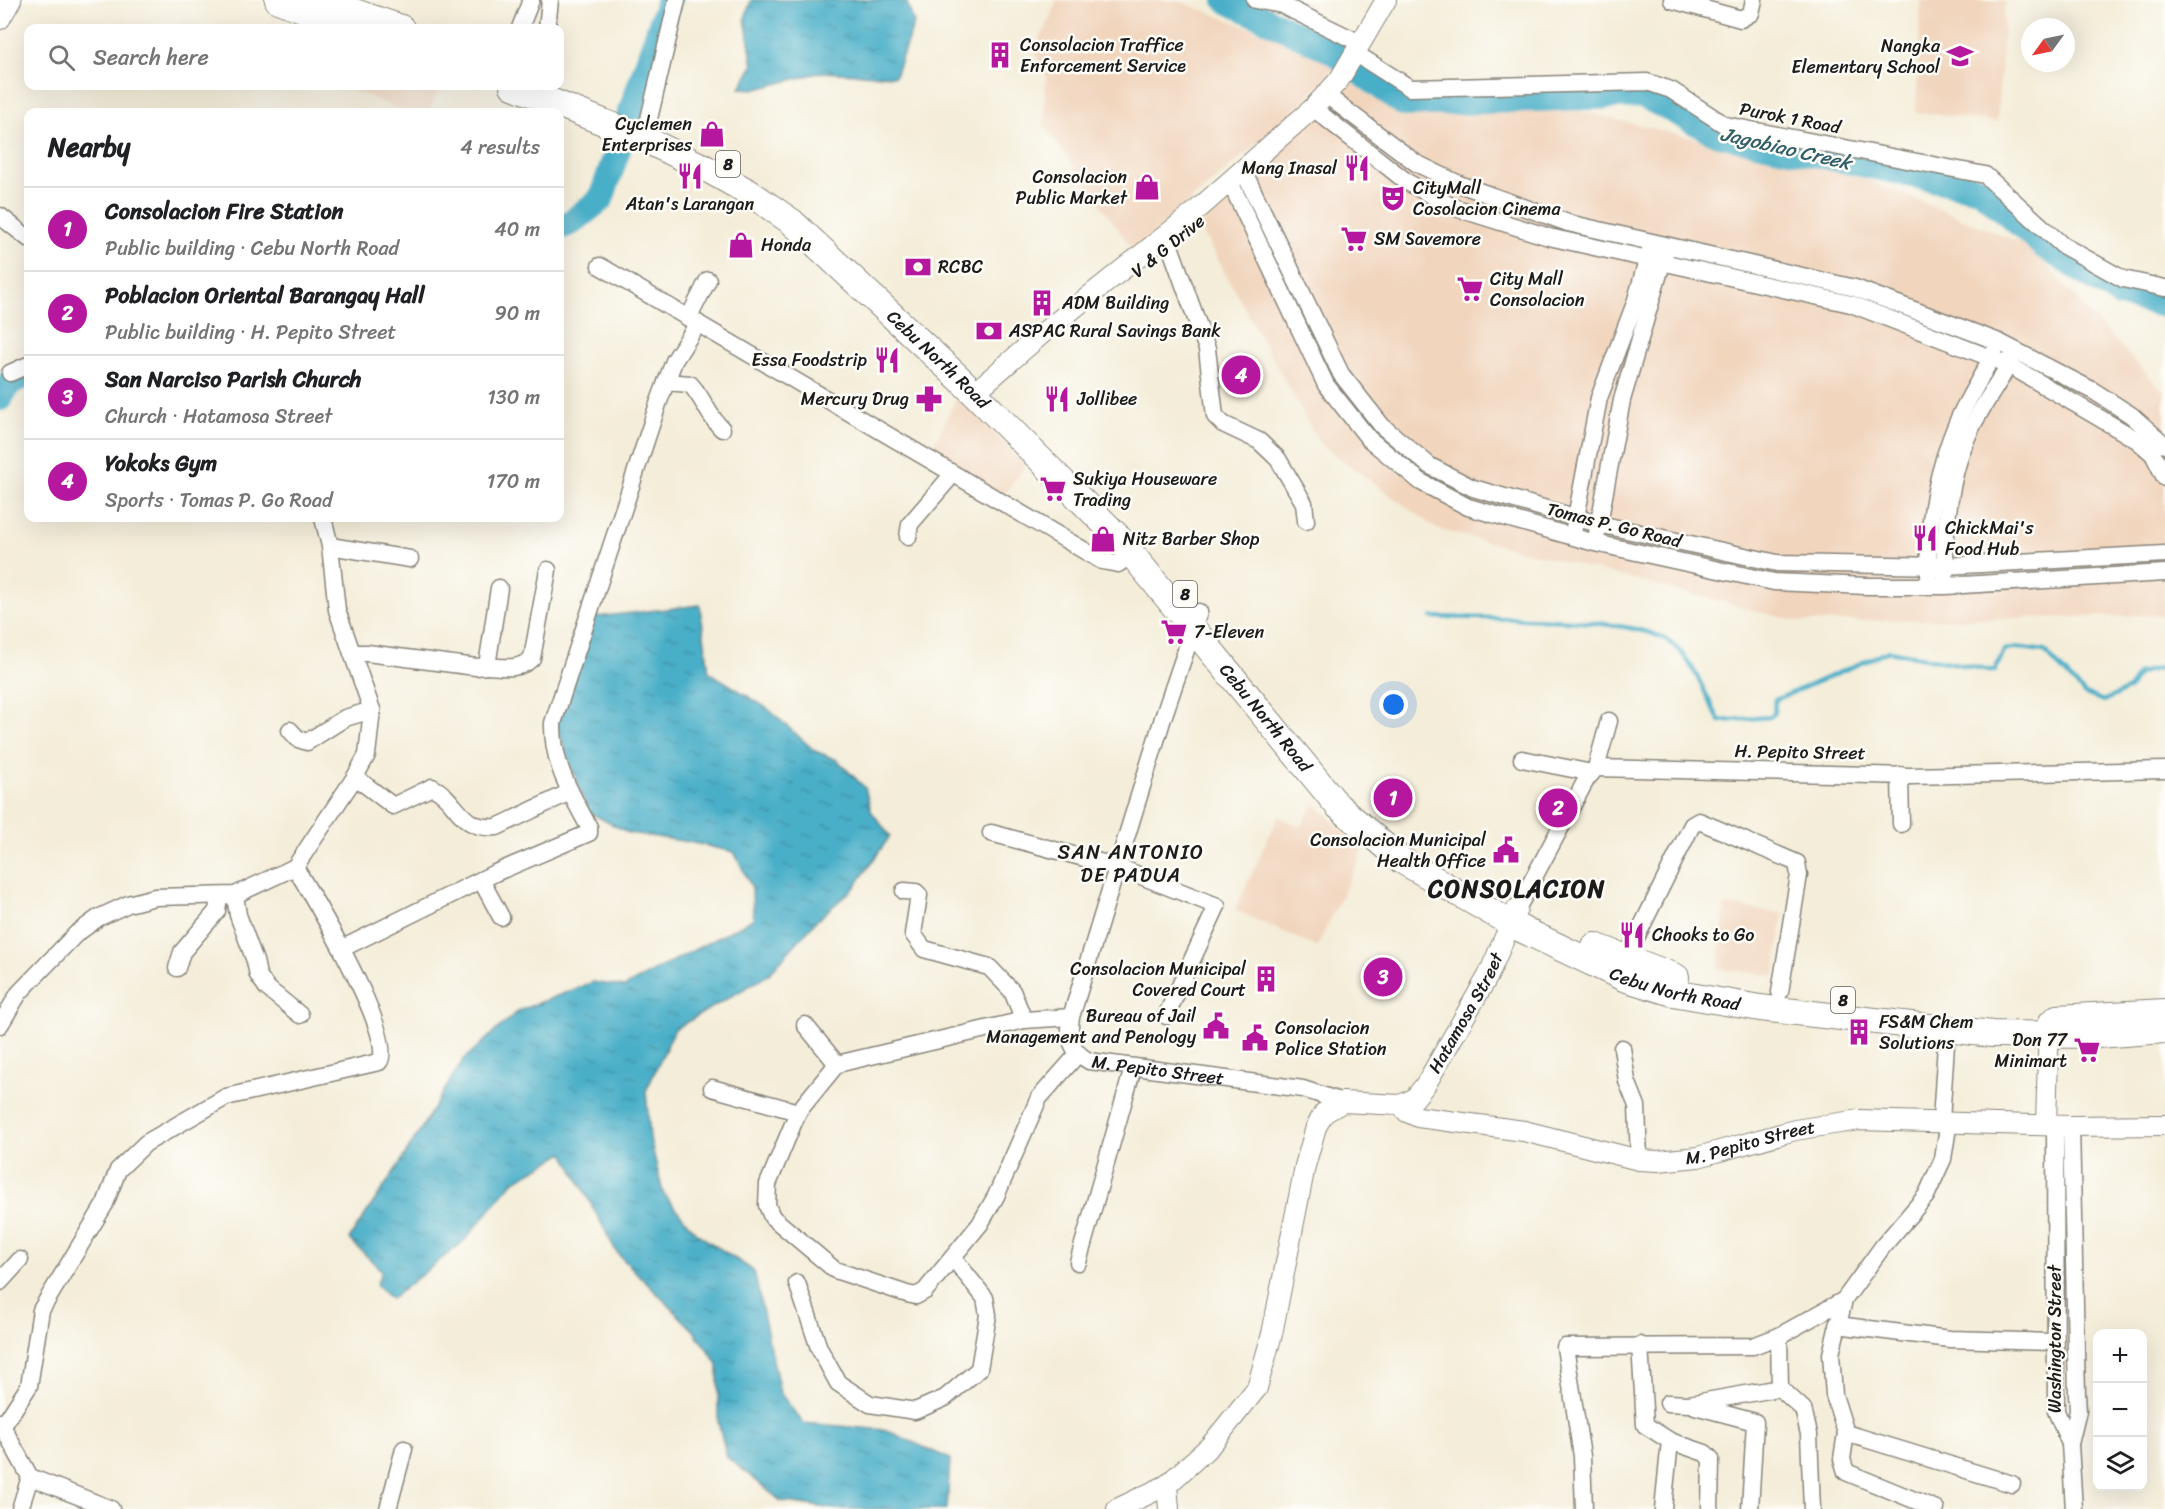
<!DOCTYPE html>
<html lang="en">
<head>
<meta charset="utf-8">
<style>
	:root { --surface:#fff; --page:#f6f6f6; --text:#202124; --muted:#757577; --line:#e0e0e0; --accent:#b5179e }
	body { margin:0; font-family:Sriracha,sans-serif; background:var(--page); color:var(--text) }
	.controls { position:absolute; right:18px; bottom:18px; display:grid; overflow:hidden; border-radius:12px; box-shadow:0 6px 24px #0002 }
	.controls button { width:54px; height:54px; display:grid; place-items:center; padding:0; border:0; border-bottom:2px solid var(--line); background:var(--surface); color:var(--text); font:30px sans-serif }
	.compass { position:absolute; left:2021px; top:18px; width:54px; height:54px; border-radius:50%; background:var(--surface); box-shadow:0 6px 24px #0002; rotate:237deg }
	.you { position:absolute; left:1394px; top:705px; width:21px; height:21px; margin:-15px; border:4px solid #fff; border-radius:50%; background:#1a73e8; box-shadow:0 0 0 9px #1a73e833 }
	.badge { display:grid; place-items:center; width:39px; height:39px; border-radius:50%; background:var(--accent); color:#fff; font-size:20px; font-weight:700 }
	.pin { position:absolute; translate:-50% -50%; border:3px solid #fff; box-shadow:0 2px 6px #0006 }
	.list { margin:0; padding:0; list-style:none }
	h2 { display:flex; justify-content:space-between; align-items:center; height:78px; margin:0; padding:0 24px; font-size:26px }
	h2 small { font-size:20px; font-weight:400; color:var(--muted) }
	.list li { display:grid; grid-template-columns:39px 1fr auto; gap:18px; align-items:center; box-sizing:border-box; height:84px; padding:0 24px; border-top:2px solid var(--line) }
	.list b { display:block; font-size:22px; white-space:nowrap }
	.list p { margin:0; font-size:20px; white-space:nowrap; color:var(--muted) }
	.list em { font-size:20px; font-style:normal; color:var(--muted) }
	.icon { flex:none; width:33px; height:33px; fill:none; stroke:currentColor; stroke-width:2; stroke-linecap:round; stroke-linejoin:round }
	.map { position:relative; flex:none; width:2165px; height:1509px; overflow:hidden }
	.search { position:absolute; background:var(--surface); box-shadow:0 6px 24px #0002; left:24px; top:24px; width:540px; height:66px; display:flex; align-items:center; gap:15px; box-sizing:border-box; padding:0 21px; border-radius:12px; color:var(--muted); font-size:22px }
	.panel { position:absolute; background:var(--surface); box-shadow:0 6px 24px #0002; left:24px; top:108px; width:540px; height:414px; border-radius:12px }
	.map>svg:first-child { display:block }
	.built { fill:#f1d5bd }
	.water { fill:url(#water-ripples); stroke:#326672; stroke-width:1.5 }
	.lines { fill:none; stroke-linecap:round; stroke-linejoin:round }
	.stream { stroke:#48afc8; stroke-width:4.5 }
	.river { stroke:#48afc8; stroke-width:26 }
	.minor-casing { stroke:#88847a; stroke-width:19 }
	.tertiary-casing { stroke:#88847a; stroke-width:22 }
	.primary-casing { stroke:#88847a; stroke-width:28 }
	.minor { stroke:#fff; stroke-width:16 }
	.tertiary { stroke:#fff; stroke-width:20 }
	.primary { stroke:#fff; stroke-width:26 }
	.labels { text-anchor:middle; stroke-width:5; stroke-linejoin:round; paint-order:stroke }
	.shield { fill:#fdfcf7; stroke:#605f5e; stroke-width:1.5 }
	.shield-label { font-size:16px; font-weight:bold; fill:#1c1c1c }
	.poi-label { font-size:18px; fill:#1c1c1c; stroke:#fdfcf7; text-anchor:start }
	.street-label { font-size:18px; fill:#1c1c1c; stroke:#fdfcf7 }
	.water-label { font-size:20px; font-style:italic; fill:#305e69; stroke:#fdfcf7 }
	.neighbourhood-label { font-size:20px; letter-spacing:1.5px; fill:#1c1c1c; stroke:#fdfcf7 }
	.district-label { font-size:24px; font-weight:bold; letter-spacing:1.5px; fill:#1c1c1c; stroke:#fdfcf7 }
</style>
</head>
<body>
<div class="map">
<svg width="2165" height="1509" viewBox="0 0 2165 1509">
	<defs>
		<pattern id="water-ripples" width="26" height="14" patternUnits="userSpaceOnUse" patternTransform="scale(1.5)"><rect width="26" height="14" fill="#48afc8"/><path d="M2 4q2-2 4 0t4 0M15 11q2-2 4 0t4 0" fill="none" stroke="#3b8ea2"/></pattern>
	</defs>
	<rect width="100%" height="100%" fill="#fdfcf7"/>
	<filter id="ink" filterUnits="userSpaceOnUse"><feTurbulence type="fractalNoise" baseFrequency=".0167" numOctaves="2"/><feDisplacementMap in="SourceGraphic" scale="12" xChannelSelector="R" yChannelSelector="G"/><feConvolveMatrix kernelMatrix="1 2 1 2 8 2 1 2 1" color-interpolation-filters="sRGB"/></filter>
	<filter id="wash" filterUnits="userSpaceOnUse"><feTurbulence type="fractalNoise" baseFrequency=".008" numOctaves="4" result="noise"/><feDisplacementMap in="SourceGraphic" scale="24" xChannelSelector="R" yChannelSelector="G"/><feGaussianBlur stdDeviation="1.35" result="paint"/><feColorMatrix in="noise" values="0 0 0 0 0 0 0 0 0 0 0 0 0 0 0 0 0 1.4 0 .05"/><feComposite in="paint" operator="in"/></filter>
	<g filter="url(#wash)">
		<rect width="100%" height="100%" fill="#f4edd9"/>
		<path class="built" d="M1057,0h119l164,62 -50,53 -157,135 -89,-125 2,-49 -12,-27 12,-21z
			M1921,0h84l-8,122 -81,-10z
			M1351,82l50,35 162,-10 300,71 168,69 67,76 67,70v222l-365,7 -363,-93 -117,-85 -121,-218z
			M335,86h106l-12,26h-23l-45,-19z
			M957,396l69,68 -26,37 -71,-45z
			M1315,803l48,48 -46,96 -82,-37 43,-94 23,11z
			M1725,905l58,9 -8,62 -57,-8z"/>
		<path class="water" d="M751,0h155l8,23 -19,53 -73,-4 -65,17 -17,-1 13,-23 -8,-47z
			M700,605l9,67 58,36 48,43 22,9 28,28 6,23 19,25 -36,52 -38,33 -48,54 -93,54 -29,62 4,47 13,55 33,40 58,38 26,122 23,30 83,7 64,29 -3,50h-112l-54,-8 -54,-44 -9,-35v-58l-24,-33 -77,-78 -53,-100 -51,29 -49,59 -73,58 -15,-14 6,-14 -33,-32 51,-76 63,-103 55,-49 75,-29 31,5 129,-68 -1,-31 -18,-36 -45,-10 -60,-9 -41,-21 -33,-90 33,-104z"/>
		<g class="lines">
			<path class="stream" d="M1432,617c51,2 198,-2 236,24 26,17 36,54 52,80l50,-4 4,-3 1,-14 114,-49 106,20 9,-21 18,-2 22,3 41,43 19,7 25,-12 9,-16 27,-6"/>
			<path class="river" d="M1226,0l106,51 72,53 238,-9 76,39 262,55 65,58 75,48 45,10
				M560,227l12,-5 29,-23 68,-199
				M0,398l10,-16 18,-7"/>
		</g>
	</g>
	<g filter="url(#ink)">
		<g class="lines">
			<g class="minor-casing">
				<g id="minor">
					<path d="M1255,0l27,5 78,38"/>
					<path d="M1672,0l69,19 10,-6 3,-13"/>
					<path d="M520,28l11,-28"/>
					<path d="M547,28l3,-28"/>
					<path d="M1355,53l55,35 237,-6 24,8 54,35 260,50 77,70 61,34 42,9"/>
					<path d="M1325,94l91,69 43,21 109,39 287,65 144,54 93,48 39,25 34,30"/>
					<path d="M1313,108l94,74 46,25 96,30 302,67 158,61 128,75 16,14 12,24"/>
					<path d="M648,123l29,-123"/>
					<path d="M1243,170l98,204 41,52 48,40 43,22 126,36 178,39 168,3 220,-12"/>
					<path d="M1230,182l96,203 43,54 52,43 47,25 127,36 179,39 93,4h79l219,-13"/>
					<path d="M0,216l28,22"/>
					<path d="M1166,235l41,114 8,67 8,8 36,17 19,18 26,44 2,18"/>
					<path d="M600,266l502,295 16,3 14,-10"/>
					<path d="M689,317l19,-37"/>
					<path d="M10,373l18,-8"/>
					<path d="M666,382l24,2c13,13 18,32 32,45"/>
					<path d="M1574,528l25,-130 36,-95 15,-53"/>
					<path d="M1597,534l25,-134 43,-147"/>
					<path d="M908,537l2,-13 43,-50"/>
					<path d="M330,546l80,13"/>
					<path d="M1929,576c-3,-53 9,-110 30,-158 11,-24 26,-46 37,-70"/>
					<path d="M1945,576c-1,-53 5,-110 31,-157 11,-21 27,-41 37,-63"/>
					<path id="s1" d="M1199,612l-36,106 -92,299c-3,20 -1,34 18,44l214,28 40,13"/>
					<path d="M352,653h15l109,14 11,-1 12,-78"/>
					<path d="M487,666c17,1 32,5 45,-8l16,-88"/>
					<path d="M290,730l8,9 9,3 38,-24 27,-8"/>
					<path d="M1522,759l70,14"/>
					<path d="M1596,768l314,8 255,-6"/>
					<path d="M1900,775l1,49"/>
					<path d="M355,777l38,29 39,-19c28,14 25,43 65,40l73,-35"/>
					<path d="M991,833l127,34 99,39 -51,110"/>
					<path d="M481,880l20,37"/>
					<path d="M904,891l12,1 3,3 -6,39 11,15 65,18 23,24 12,29"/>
					<path d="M235,895l3,20 17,46 3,14 9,13 33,27"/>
					<path d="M1517,909l69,-129 10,-12 13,-47"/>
					<path d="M343,948l152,-75 94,-40v-6c-19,-35 -37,-64 -36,-104l105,-319 16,-43 24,-38"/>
					<path d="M1625,960l67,-135 7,-4 98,42 2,12 -19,117"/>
					<path d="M177,968l5,-16 35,-41 2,-15"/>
					<path d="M1071,1017l-47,3 -187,44 -39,48 -30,72 -1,21 5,12 63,53 72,24 9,2 9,-5 55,-67 16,-28 43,-98 38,-43"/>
					<path d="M0,1025l19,-32 57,-59 22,-16 30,-14 27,-7 80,-2 60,-28 60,-90 12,-22 5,-45 -35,-100 -7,-64 -7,-28"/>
					<path d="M805,1025l32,39"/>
					<path d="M1622,1048l5,33 10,25 2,54"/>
					<path d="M712,1088l86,24"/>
					<path d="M1941,1121l6,-92"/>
					<path d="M2055,1125l1,286 14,33"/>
					<path d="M2071,1126l6,269 1,16 -8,33 4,65"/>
					<path d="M1078,1262l55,-194"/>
					<path d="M0,1282l20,-22"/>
					<path d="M797,1283l22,65 19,35 32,21 45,7 30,-13 34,-29 9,-54 -3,-17 -31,-39"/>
					<path d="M1837,1325l113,14 104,3"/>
					<path d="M1779,1336l1,52"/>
					<path d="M1640,1345l5,80 25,16 -7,68"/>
					<path d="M1668,1403l21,1 91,-16 23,21 6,25 3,75"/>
					<path d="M1695,1406l60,16 -5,87"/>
					<path d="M0,1422l30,55 -10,32"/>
					<path d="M3,1426l26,-40 12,-76 64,-106 13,-34 28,-27 80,-46 153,-35c21,-20 -69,-170 -84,-195"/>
					<path d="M1846,1433l166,51"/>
					<path d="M1670,1441l35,12 6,6 -1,50"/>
					<path d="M30,1477l81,32"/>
					<path d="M388,1509l16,-60"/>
					<path d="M1584,1509l-2,-53 -17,-109 188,-1 26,-10 65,-36"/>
					<path d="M1936,1509l-90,-37 -4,-13 4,-26 -12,-38 -3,-41 13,-54 39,-54 43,-50 17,-37 6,-38"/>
				</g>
			</g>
			<g class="tertiary-casing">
				<g id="tertiary">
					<path d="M0,19l11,-19"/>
					<path d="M974,393l70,-61 152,-121 117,-103 26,-28 47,-80"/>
					<path id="s2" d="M1400,1105l14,-6 12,-15 62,-108 29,-67"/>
					<path d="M2046,1124l3,-103"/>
					<path d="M1167,1485l2,24"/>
					<path id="s3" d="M1117,1509l50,-24 43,-39 47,-58 15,-54 33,-168 11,-39 8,-14 19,-11 57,3 7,7 11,5 106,14 115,29 19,1 40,-4 97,-27 64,-10 212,6 94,-1"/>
				</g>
			</g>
			<g class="primary-casing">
				<g id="primary">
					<path d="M278,0l59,22"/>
					<path d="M320,0l81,28"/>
					<path id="s4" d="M513,86l125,50 71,34 41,23 42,29 169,158 156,156 221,270 63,54 116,67 107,51 49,15 87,15 232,26 105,1 68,-5"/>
					<path d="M1595,946l81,31"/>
					<path d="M2057,1018l108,-6"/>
				</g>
			</g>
			<use href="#minor" class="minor"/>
			<use href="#tertiary" class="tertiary"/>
			<use href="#primary" class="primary"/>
		</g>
	</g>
	<defs>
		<g id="building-bare" transform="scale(2.07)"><path d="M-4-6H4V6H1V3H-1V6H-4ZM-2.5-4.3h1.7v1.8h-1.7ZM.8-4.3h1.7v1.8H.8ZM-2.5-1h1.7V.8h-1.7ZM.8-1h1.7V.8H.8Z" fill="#b5179e" stroke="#fdfcf7" stroke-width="2.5" paint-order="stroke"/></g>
		<g id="school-bare" transform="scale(2.07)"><path d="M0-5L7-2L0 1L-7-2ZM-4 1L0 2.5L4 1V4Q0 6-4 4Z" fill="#b5179e" stroke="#fdfcf7" stroke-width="2.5" paint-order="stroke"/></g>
		<g id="shop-bare" transform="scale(2.07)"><path d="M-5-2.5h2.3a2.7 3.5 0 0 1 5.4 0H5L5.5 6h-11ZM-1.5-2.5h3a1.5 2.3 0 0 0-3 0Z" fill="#b5179e" stroke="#fdfcf7" stroke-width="2.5" paint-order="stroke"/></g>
		<g id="restaurant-bare" transform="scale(2.07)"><path d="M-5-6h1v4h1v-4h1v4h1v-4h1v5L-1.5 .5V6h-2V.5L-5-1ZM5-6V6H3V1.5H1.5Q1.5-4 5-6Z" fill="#b5179e" stroke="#fdfcf7" stroke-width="2.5" paint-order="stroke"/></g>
		<g id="theatre-bare" transform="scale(2.07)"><path d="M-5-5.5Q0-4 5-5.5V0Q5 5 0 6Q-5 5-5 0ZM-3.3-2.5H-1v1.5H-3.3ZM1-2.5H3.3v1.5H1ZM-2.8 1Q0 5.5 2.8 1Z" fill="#b5179e" stroke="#fdfcf7" stroke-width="2.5" paint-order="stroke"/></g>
		<g id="supermarket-bare" transform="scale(2.07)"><path d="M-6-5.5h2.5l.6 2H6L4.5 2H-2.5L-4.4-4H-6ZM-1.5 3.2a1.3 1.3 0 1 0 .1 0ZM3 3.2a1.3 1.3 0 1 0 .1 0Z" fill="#b5179e" stroke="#fdfcf7" stroke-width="2.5" paint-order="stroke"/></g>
		<g id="bank-bare" transform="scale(2.07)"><path d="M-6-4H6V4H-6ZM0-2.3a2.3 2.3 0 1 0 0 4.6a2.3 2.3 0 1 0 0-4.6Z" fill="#b5179e" stroke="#fdfcf7" stroke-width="2.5" paint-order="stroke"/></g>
		<g id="pharmacy-bare" transform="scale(2.07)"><path d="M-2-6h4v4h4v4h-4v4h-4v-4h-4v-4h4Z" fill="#b5179e" stroke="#fdfcf7" stroke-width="2.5" paint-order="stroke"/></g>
		<g id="civic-bare" transform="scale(2.07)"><path d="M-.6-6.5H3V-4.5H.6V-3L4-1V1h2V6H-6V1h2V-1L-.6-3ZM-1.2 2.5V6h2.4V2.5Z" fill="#b5179e" stroke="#fdfcf7" stroke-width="2.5" paint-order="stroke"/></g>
	</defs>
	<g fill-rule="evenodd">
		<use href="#building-bare" x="1000" y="55"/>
		<use href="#school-bare" x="1960" y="56"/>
		<use href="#shop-bare" x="712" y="134"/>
		<use href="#restaurant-bare" x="1357" y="168"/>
		<use href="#restaurant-bare" x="690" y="176"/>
		<use href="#shop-bare" x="1147" y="187"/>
		<use href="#theatre-bare" x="1393" y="198"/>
		<use href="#supermarket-bare" x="1354" y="239"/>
		<use href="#shop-bare" x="741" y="245"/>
		<use href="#bank-bare" x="918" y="267"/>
		<use href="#supermarket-bare" x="1470" y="289"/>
		<use href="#building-bare" x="1042" y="303"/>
		<use href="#bank-bare" x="989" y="331"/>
		<use href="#restaurant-bare" x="887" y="360"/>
		<use href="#pharmacy-bare" x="929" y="399"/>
		<use href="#restaurant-bare" x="1057" y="399"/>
		<use href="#supermarket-bare" x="1053" y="489"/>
		<use href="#restaurant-bare" x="1925" y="538"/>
		<use href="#shop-bare" x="1103" y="539"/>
		<use href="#supermarket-bare" x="1174" y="632"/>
		<use href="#civic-bare" x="1506" y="850"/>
		<use href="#restaurant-bare" x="1632" y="935"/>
		<use href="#building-bare" x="1266" y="979"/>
		<use href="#civic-bare" x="1216" y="1026"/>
		<use href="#building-bare" x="1859" y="1032"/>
		<use href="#civic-bare" x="1255" y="1038"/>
		<use href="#supermarket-bare" x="2087" y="1050"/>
	</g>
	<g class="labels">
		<g class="shield">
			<rect x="716" y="151" width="24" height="26" rx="4.5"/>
			<rect x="1173" y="581" width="24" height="26" rx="4.5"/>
			<rect x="1831" y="987" width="24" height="26" rx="4.5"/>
		</g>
		<g class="shield-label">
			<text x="728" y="170">8</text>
			<text x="1185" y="600">8</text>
			<text x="1843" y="1006">8</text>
		</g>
		<g class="poi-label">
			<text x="1020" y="51">Consolacion Traffice<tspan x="1020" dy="21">Enforcement Service</tspan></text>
			<text x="1940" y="52" text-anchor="end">Nangka<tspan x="1940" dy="21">Elementary School</tspan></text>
			<text x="692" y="130" text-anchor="end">Cyclemen<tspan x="692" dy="21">Enterprises</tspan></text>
			<text x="1337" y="174" text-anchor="end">Mang Inasal</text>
			<text x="1127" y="183" text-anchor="end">Consolacion<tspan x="1127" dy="21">Public Market</tspan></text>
			<text x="1413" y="194">CityMall<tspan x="1413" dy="21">Cosolacion Cinema</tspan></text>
			<text x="690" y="210" text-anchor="middle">Atan's Larangan</text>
			<text x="1374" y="245">SM Savemore</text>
			<text x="761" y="251">Honda</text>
			<text x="938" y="273">RCBC</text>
			<text x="1490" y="285">City Mall<tspan x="1490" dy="21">Consolacion</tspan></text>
			<text x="1062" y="309">ADM Building</text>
			<text x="1009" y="337">ASPAC Rural Savings Bank</text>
			<text x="867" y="366" text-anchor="end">Essa Foodstrip</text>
			<text x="909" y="405" text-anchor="end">Mercury Drug</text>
			<text x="1077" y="405">Jollibee</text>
			<text x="1073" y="485">Sukiya Houseware<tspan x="1073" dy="21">Trading</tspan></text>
			<text x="1945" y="534">ChickMai's<tspan x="1945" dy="21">Food Hub</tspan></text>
			<text x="1123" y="545">Nitz Barber Shop</text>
			<text x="1194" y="638">7-Eleven</text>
			<text x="1486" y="846" text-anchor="end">Consolacion Municipal<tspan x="1486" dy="21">Health Office</tspan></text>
			<text x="1652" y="941">Chooks to Go</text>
			<text x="1246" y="975" text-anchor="end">Consolacion Municipal<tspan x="1246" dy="21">Covered Court</tspan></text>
			<text x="1196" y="1022" text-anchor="end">Bureau of Jail<tspan x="1196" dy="21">Management and Penology</tspan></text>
			<text x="1879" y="1028">FS&amp;M Chem<tspan x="1879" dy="21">Solutions</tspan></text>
			<text x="1275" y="1034">Consolacion<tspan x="1275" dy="21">Police Station</tspan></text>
			<text x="2067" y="1046" text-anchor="end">Don 77<tspan x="2067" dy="21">Minimart</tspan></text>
		</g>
		<g class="street-label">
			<text transform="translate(1790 118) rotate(11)" y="6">Purok 1 Road</text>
			<text transform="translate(1168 246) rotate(-39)" y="6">V &amp; G Drive</text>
			<text dy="6" stroke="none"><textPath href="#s4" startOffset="512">Cebu North Road</textPath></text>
			<text transform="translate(1614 525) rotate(14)" y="6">Tomas P. Go Road</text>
			<text dy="6" stroke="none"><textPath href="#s4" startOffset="998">Cebu North Road</textPath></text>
			<text transform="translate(1800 752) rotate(1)" y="6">H. Pepito Street</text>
			<text dy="6" stroke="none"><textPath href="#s4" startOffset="1500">Cebu North Road</textPath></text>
			<text dy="6" stroke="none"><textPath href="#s2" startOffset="116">Hatamosa Street</textPath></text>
			<text dy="6" stroke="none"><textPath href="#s1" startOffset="546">M. Pepito Street</textPath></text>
			<text dy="6" stroke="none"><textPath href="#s3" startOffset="912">M. Pepito Street</textPath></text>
			<text transform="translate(2055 1339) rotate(-90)" y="6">Washington Street</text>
		</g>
		<g class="water-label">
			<text transform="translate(1786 148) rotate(13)" y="7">Jagobiao Creek</text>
		</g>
		<g class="neighbourhood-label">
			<text x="1131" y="859">SAN ANTONIO<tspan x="1131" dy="23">DE PADUA</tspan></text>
		</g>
		<g class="district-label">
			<text x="1517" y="897">CONSOLACION</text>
		</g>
	</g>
</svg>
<div class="controls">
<button>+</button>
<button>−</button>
<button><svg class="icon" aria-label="layers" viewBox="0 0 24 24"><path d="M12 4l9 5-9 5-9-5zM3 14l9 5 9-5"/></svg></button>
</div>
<svg class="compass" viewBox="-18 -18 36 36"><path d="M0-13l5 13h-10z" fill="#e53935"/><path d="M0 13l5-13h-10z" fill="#757577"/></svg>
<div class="you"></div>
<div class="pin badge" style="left:1393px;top:798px">1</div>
<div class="pin badge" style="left:1558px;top:808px">2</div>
<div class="pin badge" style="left:1383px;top:977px">3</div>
<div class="pin badge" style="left:1241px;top:375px">4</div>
<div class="search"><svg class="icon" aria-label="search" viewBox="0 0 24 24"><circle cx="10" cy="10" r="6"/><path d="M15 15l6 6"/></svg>Search here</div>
<section class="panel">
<h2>Nearby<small>4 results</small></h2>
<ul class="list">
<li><span class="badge">1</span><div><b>Consolacion Fire Station</b><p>Public building · Cebu North Road</p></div><em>40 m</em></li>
<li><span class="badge">2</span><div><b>Poblacion Oriental Barangay Hall</b><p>Public building · H. Pepito Street</p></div><em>90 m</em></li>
<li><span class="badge">3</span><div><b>San Narciso Parish Church</b><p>Church · Hatamosa Street</p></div><em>130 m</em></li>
<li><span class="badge">4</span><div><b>Yokoks Gym</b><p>Sports · Tomas P. Go Road</p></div><em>170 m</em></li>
</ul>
</section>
</div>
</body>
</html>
